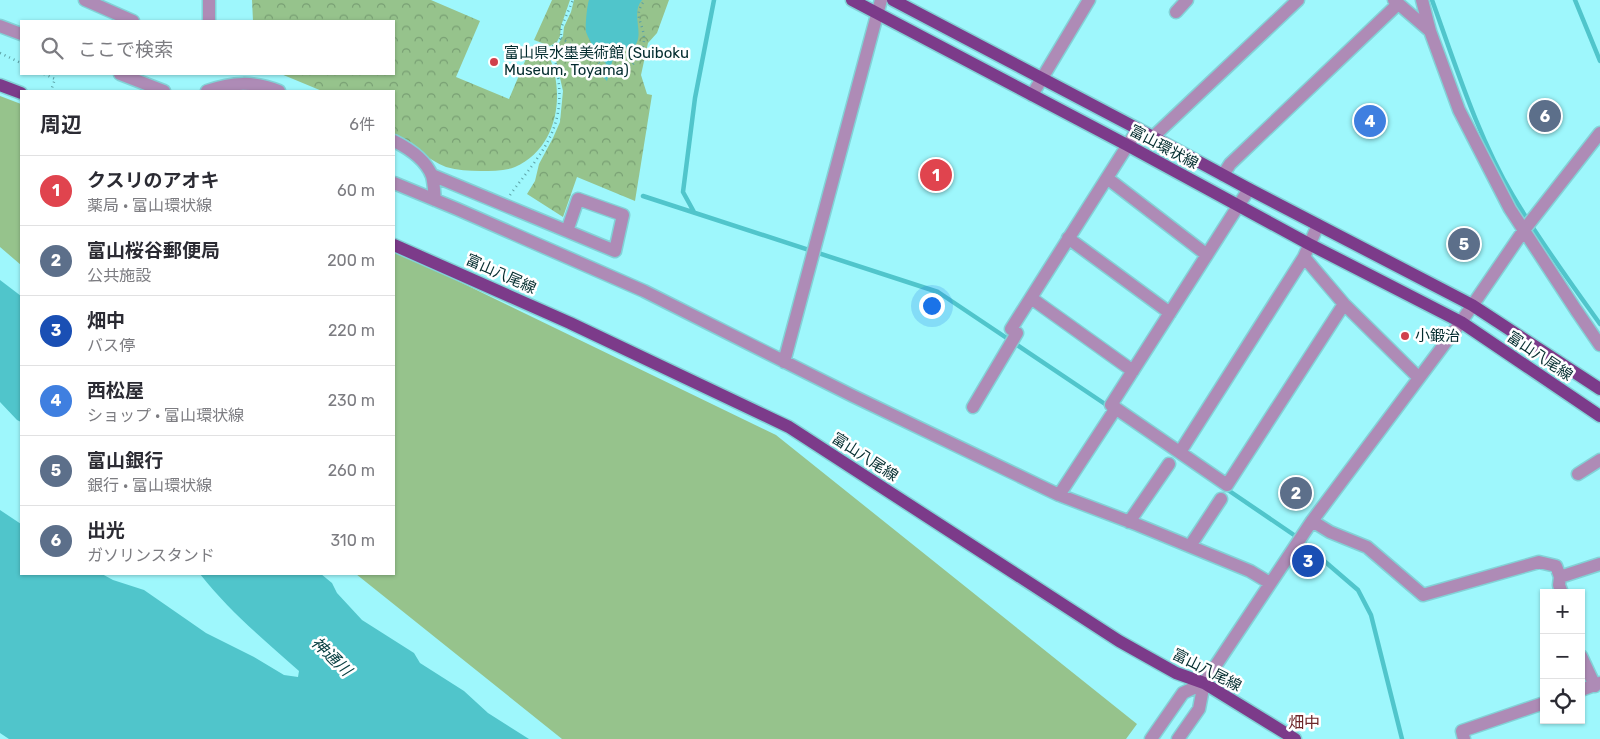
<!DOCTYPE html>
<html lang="ja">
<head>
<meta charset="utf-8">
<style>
	:root { --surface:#fff; --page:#f2f2f3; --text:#2b2b33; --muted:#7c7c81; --line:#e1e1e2; --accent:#d0404c }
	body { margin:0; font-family:Rubik,"Noto Sans JP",sans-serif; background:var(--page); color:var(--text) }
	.controls { position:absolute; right:15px; bottom:15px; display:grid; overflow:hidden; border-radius:0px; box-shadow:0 1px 4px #0004 }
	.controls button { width:45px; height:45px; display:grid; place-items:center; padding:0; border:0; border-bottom:1px solid var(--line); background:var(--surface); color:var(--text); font:25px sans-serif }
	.you { position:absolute; left:931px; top:305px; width:18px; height:18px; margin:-12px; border:4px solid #fff; border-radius:50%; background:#1a73e8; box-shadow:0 0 0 8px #1a73e833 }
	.badge { display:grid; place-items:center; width:32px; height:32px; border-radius:50%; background:var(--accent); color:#fff; font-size:16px; font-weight:700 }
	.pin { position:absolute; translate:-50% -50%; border:2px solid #fff; box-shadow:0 1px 5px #0006 }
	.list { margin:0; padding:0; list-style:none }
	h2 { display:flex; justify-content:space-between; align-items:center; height:65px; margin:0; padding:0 20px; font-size:21px }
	h2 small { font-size:16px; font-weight:400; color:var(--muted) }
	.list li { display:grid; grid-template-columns:32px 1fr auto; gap:15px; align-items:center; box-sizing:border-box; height:70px; padding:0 20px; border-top:1px solid var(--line) }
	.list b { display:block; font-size:19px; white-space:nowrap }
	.list p { margin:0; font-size:16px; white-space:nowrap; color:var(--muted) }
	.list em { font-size:16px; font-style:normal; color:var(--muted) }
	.icon { flex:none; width:28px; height:28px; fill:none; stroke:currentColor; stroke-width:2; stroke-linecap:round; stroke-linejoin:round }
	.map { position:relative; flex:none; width:1600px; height:739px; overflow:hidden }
	.search { position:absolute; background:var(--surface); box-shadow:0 1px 4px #0004; left:20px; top:20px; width:375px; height:55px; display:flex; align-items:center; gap:12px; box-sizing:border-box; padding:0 18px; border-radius:0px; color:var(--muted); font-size:19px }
	.panel { position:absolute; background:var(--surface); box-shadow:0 1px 4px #0004; left:20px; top:90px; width:375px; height:485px; border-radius:0px }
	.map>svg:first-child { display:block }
	.green { fill:#96c38c }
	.park { fill:url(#park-crowns) }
	.water { fill:#50c5cb }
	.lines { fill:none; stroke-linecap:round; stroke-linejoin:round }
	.stream { stroke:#50c5cb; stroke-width:4.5 }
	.minor-casing { stroke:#82d2d7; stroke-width:15 }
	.major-casing { stroke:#82d2d7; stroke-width:15 }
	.path { stroke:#5ca1a5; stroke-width:2.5; stroke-dasharray:1 4; stroke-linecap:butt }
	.minor { stroke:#ae8bb6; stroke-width:12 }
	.major { stroke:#7c3b8a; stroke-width:12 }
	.poi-dot { fill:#d0404c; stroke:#fff; stroke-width:2 }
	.labels { text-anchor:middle; stroke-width:5; stroke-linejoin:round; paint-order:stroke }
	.poi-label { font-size:15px; fill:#032c2e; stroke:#fff; text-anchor:start }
	.street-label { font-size:15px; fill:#032c2e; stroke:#fff }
	.water-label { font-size:16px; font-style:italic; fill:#0b4144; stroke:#fff }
	.neighbourhood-label { font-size:16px; fill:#6e282b; stroke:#fff }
</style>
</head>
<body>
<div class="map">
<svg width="1600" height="739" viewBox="0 0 1600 739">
	<defs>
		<pattern id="park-crowns" width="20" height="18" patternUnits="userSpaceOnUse" patternTransform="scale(1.25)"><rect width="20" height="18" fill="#96c38c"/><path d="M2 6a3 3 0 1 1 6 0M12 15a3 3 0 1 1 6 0" fill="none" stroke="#789f73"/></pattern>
	</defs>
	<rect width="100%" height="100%" fill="#9ef7fc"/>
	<path class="green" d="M0,96l21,8v161l-21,-18z
		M394,252l29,12 353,171 361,289 -11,15h-564l-206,-165h38z"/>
	<path class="park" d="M252,0h179l49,21 -24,56 53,22 22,-52 17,7c18,39 10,94 -33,113 -10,4 -23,4 -34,4 -12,0 -24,-1 -35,-4 -18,-7 -34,-23 -52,-32v-44h-72l-41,-17h113v-53h-141z
		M552,0h18l-9,26 -1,10 -3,6 -7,4 -16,-6z
		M574,0h95l-12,33 -9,10 -7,32 6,19 5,1 -17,106 -58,-24 -14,40 -36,-23 8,-13 4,-17 14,-26 7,-16 3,-31 -7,-31 -1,-10 8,-14 1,-9 7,-15z"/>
	<path class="water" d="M589,0h53c-13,16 6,36 -11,50l-7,-2 -5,1 -7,13 -5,19 -4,-4 3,-14c-7,-5 -17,-23 -20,-31 -1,-5 1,-27 3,-32z
		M0,280l21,16v126l-4,-2 -17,-18z
		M0,510l21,14v50h81l11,6 31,10 62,43 48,24 30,18 14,2 1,-6c-35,-31 -70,-60 -99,-97h121l11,9 5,10 25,27 52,33 6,10 44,28 24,22 41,26h-520l-9,-6z"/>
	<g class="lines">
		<path class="stream" d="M1432,0c24,66 45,135 81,196 26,44 57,86 87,128
			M1575,0l25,61
			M643,196l295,96 170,114
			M694,212l-11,-20 12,-94 19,-98
			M1225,488l69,47 64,55 13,25 31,124"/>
		<g class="minor-casing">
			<path id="minor" d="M85,0l48,21
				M209,0v21
				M1394,0l36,31
				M1422,0l8,31 29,79 51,99 66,101 24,35
				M1176,12l11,-12
				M0,26l21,8
				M120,74l44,17
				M207,91c25,-9 47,-10 72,0
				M1032,95l57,-95
				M1153,137l145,-137
				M394,141c14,7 32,19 38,35 2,7 2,16 3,24
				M432,175c61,25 122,51 183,76l8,-36 -45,-16 -11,32
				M1223,175l7,-11 168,-160
				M1107,178l100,77
				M394,183l63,26 187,82 209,105 206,99 79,30 112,46 20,12
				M1249,189l-138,216 116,80 117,-181
				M1068,238l102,75
				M1304,257l40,47 75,74
				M1031,298l102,73
				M784,362l97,-362
				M973,407l44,-74 -6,-4 127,-200
				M1180,452l124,-195 14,-32
				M1578,474l22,-14
				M1059,495l57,-87
				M1312,521l18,11 37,15 56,48 116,-33 17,4 4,11 -1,8 3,8
				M1129,522l40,-58
				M1190,546l31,-47
				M1560,577l40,-13
				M1581,656l14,30
				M1581,690l19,-7
				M1151,739l32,-46 21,-10
				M1178,739l21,-30 5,-26 108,-162 149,-199 63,-92 76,-97
				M1464,739l-2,-8 82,-28"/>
		</g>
		<g class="major-casing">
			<path id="major" d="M852,0l275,145 182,99 152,78 139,94
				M893,0l245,129 111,60 223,116 128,84
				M0,85l21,8
				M394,245l176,78 219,104 330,214 57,32 28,10 91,56"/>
		</g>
		<path class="path" d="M561,38l52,34h11c11,-8 20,-20 20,-34 -1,-17 -12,-22 1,-38
			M549,50l12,-12v-10l12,-28
			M0,53l21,10
			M44,74l11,5 -4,12
			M510,195c29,-40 56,-64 48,-118 -3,-20 -3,-24 -22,-32"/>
		<use href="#minor" class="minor"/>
		<use href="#major" class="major"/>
	</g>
	<g class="poi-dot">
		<circle cx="494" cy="62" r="5"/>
		<circle cx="1405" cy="336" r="5"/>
	</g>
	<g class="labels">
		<g class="poi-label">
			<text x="504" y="58">富山県水墨美術館 (Suiboku<tspan x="504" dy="17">Museum, Toyama)</tspan></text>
			<text x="1415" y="341">小鍛治</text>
		</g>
		<g class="street-label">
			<text transform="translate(1164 147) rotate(28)" y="5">富山環状線</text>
			<text transform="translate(501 274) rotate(24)" y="5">富山八尾線</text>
			<text transform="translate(1540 356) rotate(34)" y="5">富山八尾線</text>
			<text transform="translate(865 457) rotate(33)" y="5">富山八尾線</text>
			<text transform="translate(1207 670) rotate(27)" y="5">富山八尾線</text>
		</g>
		<g class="water-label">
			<text transform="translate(332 656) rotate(44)" y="6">神通川</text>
		</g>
		<g class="neighbourhood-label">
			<text x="1304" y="728">畑中</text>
		</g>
	</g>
</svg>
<div class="controls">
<button>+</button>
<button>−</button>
<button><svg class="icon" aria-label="locate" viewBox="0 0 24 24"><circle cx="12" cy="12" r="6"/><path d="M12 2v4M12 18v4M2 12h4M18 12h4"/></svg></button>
</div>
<div class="you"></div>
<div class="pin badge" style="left:936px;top:175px;background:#e0444e">1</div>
<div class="pin badge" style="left:1296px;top:493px;background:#5c6f8a">2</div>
<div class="pin badge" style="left:1308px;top:561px;background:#1a4fb4">3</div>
<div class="pin badge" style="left:1370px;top:121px;background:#3f7fe0">4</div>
<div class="pin badge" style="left:1464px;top:244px;background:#5c6f8a">5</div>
<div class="pin badge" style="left:1545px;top:116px;background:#5c6f8a">6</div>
<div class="search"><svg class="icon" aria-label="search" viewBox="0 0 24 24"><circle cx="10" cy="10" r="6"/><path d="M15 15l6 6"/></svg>ここで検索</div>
<section class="panel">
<h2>周辺<small>6件</small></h2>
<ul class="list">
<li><span class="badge" style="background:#e0444e">1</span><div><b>クスリのアオキ</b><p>薬局 · 富山環状線</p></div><em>60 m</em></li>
<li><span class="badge" style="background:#5c6f8a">2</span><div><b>富山桜谷郵便局</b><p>公共施設</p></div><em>200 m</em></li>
<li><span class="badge" style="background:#1a4fb4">3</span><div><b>畑中</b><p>バス停</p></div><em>220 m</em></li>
<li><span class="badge" style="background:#3f7fe0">4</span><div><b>西松屋</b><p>ショップ · 富山環状線</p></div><em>230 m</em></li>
<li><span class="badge" style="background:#5c6f8a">5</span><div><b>富山銀行</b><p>銀行 · 富山環状線</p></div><em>260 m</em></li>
<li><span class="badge" style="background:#5c6f8a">6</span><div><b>出光</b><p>ガソリンスタンド</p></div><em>310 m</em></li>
</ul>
</section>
</div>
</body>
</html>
